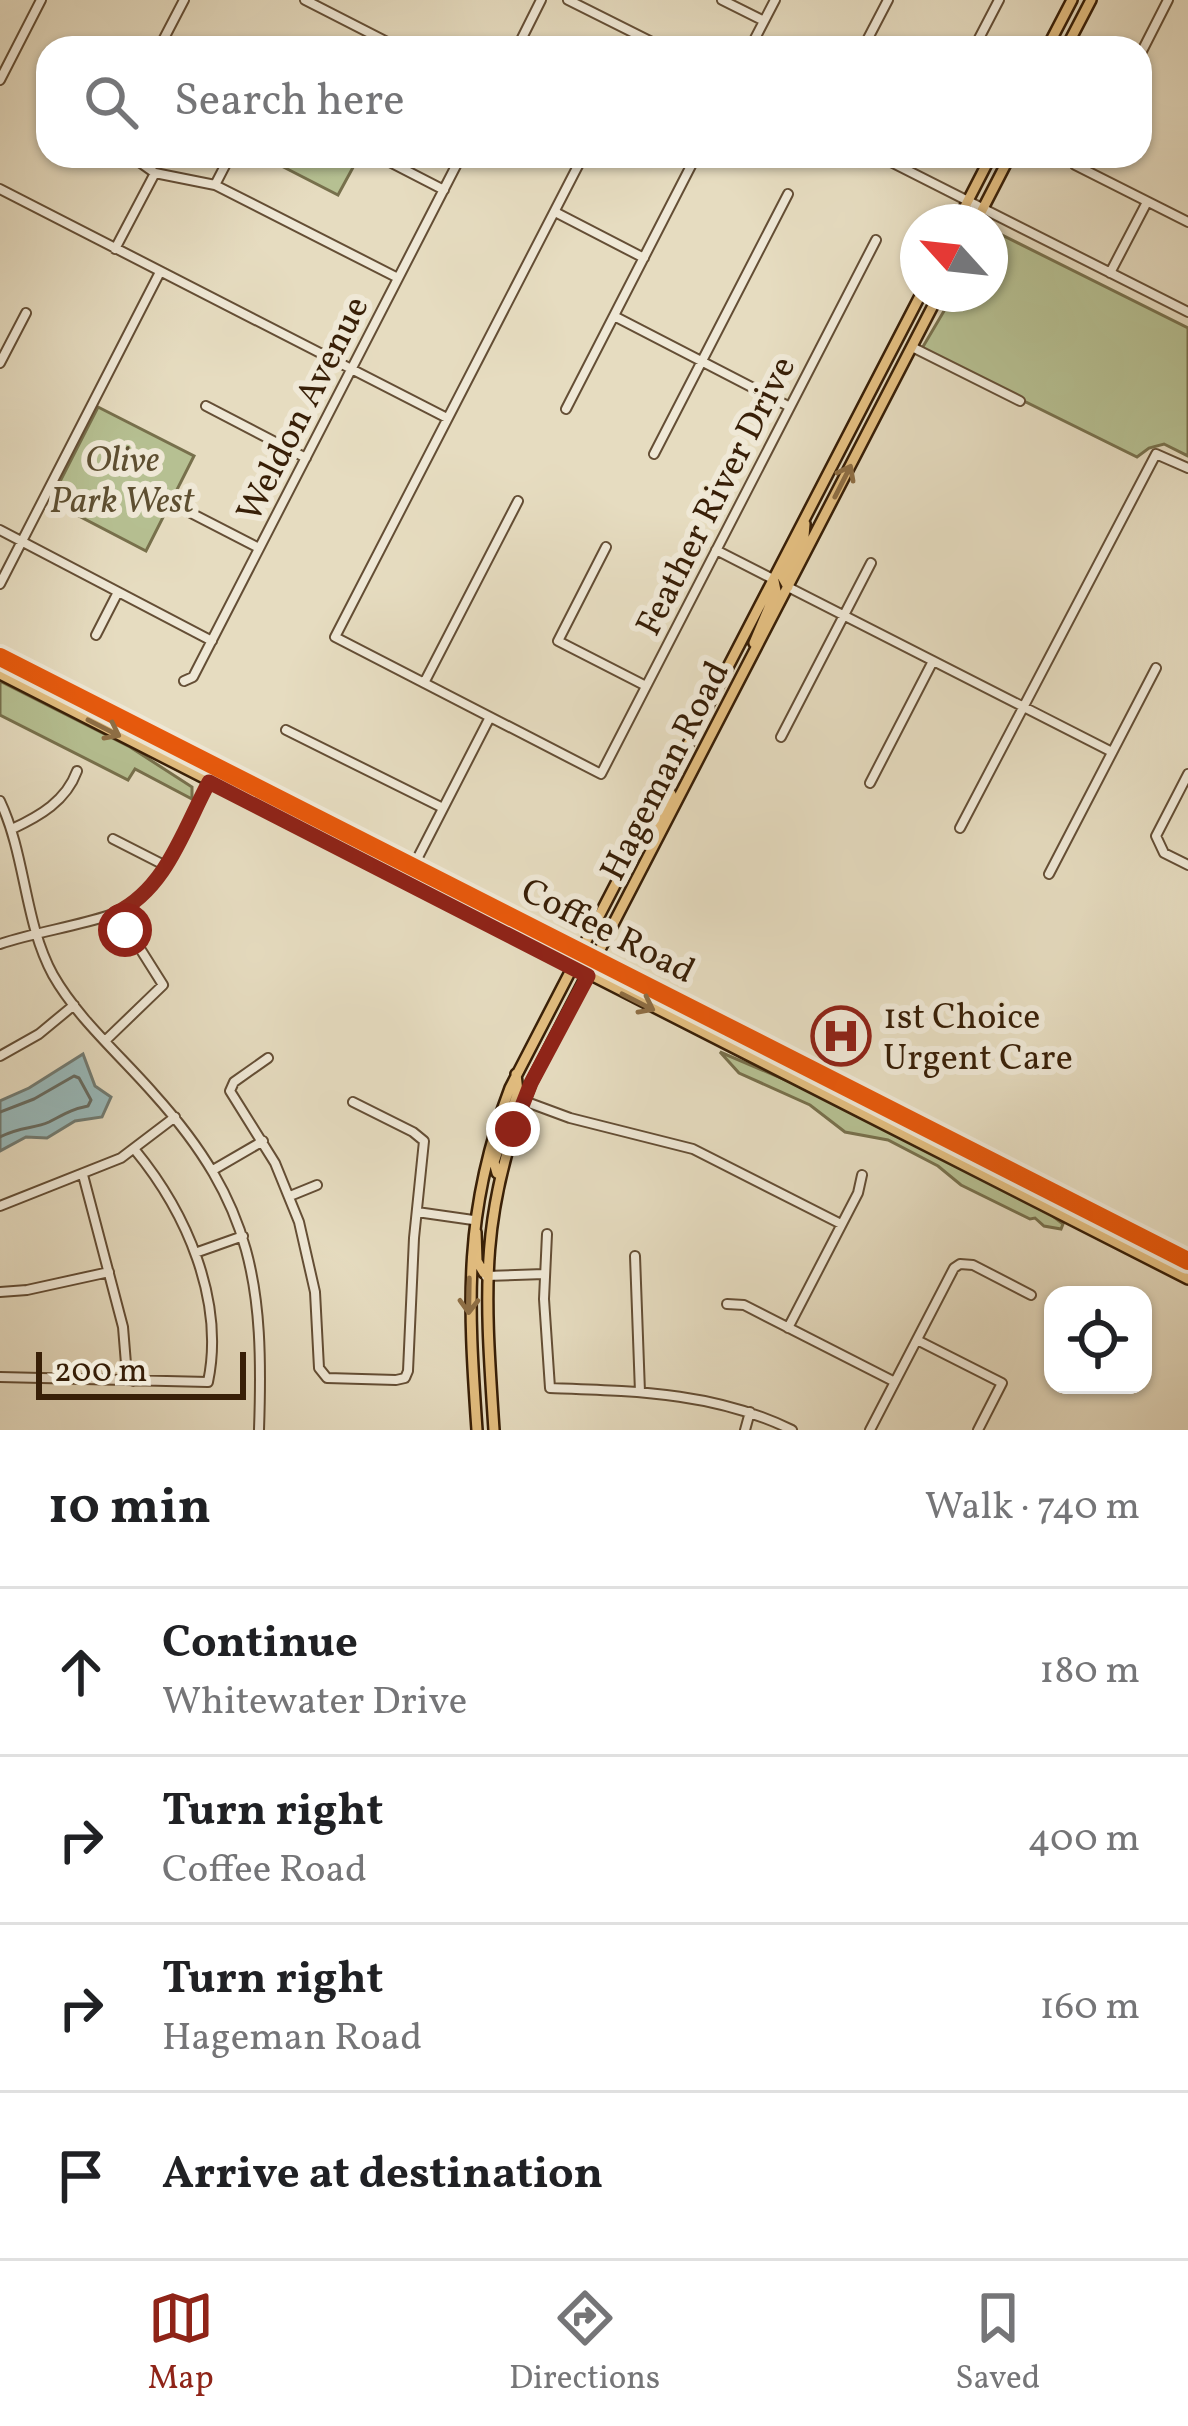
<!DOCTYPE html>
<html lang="en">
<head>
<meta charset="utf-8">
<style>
	:root { --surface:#fff; --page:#f2f2f2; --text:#202124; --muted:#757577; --line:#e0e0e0; --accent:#8f2418 }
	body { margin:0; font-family:Vollkorn,serif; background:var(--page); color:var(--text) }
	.controls { position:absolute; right:36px; bottom:36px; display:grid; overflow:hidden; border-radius:24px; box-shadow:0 3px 9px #0004 }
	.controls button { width:108px; height:108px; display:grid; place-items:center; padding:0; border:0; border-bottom:3px solid var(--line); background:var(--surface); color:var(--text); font:60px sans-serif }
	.compass { position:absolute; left:900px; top:204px; width:108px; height:108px; border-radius:50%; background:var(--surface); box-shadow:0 3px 9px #0004; rotate:297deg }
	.scale { position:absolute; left:36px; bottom:30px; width:210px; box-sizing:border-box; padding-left:12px; border:6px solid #381f07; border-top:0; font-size:33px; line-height:42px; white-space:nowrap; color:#381f07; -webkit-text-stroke:9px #efe8d6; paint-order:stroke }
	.stop { position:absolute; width:36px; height:36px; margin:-27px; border:9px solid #8f2418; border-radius:50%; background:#fff }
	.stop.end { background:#8f2418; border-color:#fff; box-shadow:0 3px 12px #0008 }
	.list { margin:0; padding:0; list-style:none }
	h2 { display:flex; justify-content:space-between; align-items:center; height:156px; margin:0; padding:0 48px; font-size:51px }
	h2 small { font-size:39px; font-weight:400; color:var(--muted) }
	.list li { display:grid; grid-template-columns:78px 1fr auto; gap:36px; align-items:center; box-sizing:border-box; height:168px; padding:0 48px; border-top:3px solid var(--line) }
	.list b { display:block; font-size:45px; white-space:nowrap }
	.list p { margin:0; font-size:39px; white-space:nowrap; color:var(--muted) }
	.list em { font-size:39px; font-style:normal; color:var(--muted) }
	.icon { flex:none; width:66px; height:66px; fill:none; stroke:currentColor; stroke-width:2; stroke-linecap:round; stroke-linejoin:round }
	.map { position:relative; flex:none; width:1188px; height:1430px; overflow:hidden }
	.search { position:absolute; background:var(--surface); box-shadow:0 3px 9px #0004; left:36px; right:36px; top:36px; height:132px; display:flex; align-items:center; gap:30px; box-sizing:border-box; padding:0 42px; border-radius:36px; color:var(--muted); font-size:45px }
	.sheet { height:828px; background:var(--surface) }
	nav { display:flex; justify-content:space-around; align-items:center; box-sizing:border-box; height:168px; border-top:3px solid var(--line); background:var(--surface); font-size:33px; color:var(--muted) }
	nav a { display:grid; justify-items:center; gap:6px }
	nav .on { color:var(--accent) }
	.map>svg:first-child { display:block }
	.green { fill:#b6c092; stroke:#77704c; stroke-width:3 }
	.water { fill:#99babb; stroke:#727c73; stroke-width:3 }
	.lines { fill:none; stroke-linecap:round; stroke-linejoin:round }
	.shore { stroke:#686c61; stroke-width:3 }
	.minor-casing { stroke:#644e35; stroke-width:12 }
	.major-casing { stroke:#381f07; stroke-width:14 }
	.minor { stroke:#efe8d6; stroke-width:8 }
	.major { stroke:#e3be80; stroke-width:9 }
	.cycleway-casing { stroke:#efe8d6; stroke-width:26 }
	.cycleway { stroke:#e8590c; stroke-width:18 }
	.oneway { stroke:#8e6e44 }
	.route { stroke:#8f2418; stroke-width:15 }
	.labels { text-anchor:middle; stroke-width:12; stroke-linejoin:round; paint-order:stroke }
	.street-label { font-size:36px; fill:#381f07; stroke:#efe8d6 }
	.park-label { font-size:36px; font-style:italic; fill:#5e4f31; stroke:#efe8d6 }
	.poi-label { font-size:36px; fill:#381f07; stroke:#efe8d6; text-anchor:start }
</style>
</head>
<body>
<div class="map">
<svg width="1188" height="1430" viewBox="0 0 1188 1430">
	<rect width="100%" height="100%" fill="#e6dcc0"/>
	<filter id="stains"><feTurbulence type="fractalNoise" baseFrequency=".00167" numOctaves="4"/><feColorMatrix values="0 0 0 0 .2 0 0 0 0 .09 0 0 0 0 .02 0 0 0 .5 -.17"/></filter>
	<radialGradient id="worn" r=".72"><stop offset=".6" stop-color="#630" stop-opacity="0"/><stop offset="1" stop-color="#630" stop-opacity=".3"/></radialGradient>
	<path class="green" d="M262,156h101v3l-6,1 -19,35z
		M994,231l194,97v128l-24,-12 -15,4 -12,9 -216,-107 33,-56h36v-61z
		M98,407l96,49 -48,95 -96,-50z
		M0,681l130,66 62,40v12l-57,-30 -7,11 -128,-65z
		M720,1052l75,32 254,129 14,11 -2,5 -17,-3 -9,-8 -5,1 -69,-34 -23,-19 -50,-26 -43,-8 -35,-27 -71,-32z"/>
	<path class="water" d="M83,1054l12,32 16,11 -9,20 -27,4 -28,17 -21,-1 -26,14v-50l29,-13z"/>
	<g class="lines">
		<path class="shore" d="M0,1112l34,-13 40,-23 5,2 12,22 -3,6c-16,3 -25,9 -39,16 -15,7 -28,4 -49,15"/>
		<g class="minor-casing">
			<path id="minor" d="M305,0l94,48
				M568,0l96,48
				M722,0l42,21
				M159,48l25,-48
				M517,48l24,-48
				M750,48l25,-48
				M863,48l25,-48
				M974,48l25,-48
				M1140,55l28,-55
				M0,80l41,-80
				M131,156l24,17 60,12 183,93
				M378,156l66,34
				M583,156l-248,481 266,137 275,-534
				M879,156l309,156
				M1075,165l113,57
				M215,185l15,-29
				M0,189l447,229
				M555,212l89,46
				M115,249l40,-76
				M1110,273l37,-71
				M614,316l176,91
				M912,347l108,54
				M0,363l26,-50
				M206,406l100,52
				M566,409l130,-253
				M654,454l134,-260
				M185,510l74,38
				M0,530l212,111
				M606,547l-48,94 88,45
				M716,550l57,29
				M0,584l160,-312
				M788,587l324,165
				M96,635l22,-43
				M184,681l9,-4 268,-521
				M424,683l94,-182
				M286,730l157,78
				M781,737l90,-174
				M1188,774l-32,62 8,17 24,12
				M870,783l63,-122
				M0,801c26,55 24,121 53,174 25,44 68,81 101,119 100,111 110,192 105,336
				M960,828l196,-374 32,14
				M12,829c28,-13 54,-28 65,-58
				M113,839l53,27
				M413,867l77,-150
				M1049,874l107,-206
				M0,944c36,-12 74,-17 110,-29 55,-19 74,-86 99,-133
				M106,1040l57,-55 -46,-73
				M0,1056l39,-22 35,-29
				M268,1058l-34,24 -4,9 45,72 24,59 16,70 4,76 8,10 69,2 9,-2 3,-7 6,-133 10,-97 -11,-9 -60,-30
				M524,1101l46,17 123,31 148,75
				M213,1170l50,-29
				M83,1175l40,152 4,49 6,5
				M290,1196l27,-11
				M0,1206l121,-48 54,-41
				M417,1212l56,8
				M547,1234l-3,65 6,89c84,3 165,4 242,42
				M195,1253l48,-17
				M635,1256l5,136
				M486,1276l58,-2
				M0,1292l27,-2 82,-18
				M727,1304l17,1 151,77
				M788,1328l70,-135 4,-18
				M917,1340l85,43 -24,47
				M0,1377l208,5c17,-82 -22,-170 -73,-232
				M745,1430l5,-18
				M870,1430l84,-162 6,-4 13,1 58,30"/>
		</g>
		<g class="major-casing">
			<path id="major" d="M1047,48l25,-48
				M1066,48l25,-48
				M957,222l34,-66
				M976,222l34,-66
				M788,587l-5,-9 21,-42 1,-12
				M754,643l22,-52 -2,-10
				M0,657l1188,604
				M0,674l1188,605
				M295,824l4,-3 62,28 11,-3
				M657,839l-3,-10 17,-35
				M497,1173l-3,-11 24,-70 -2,-18
				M476,1232l1,29 7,12
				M477,1430c-9,-128 -14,-219 33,-342l411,-794
				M494,1430c-9,-137 -16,-217 37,-347l408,-789"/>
		</g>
		<use href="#minor" class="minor"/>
		<use href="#major" class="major"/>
		<g class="cycleway-casing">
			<path id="cycleway" d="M0,657l1188,604"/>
		</g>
		<use href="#cycleway" class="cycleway"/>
	</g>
	<defs><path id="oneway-shaft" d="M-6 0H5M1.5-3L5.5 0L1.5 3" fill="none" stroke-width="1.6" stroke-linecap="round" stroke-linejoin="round" transform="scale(3)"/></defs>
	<g class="oneway">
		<use href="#oneway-shaft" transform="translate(843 481) rotate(-63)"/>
		<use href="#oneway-shaft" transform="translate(104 728) rotate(27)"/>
		<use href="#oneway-shaft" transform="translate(638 1002) rotate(27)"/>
		<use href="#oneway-shaft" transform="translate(469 1296) rotate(91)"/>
	</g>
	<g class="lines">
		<path class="route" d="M125,930l-9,-17c51,-25 68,-85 93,-131l379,194 -57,107 -18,46"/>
	</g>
	<defs>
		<g id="hospital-ring" transform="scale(3)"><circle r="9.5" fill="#efe8d6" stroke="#8f2418" stroke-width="1.5"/><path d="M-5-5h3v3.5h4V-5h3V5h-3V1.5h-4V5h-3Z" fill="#8f2418"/></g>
	</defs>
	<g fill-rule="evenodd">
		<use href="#hospital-ring" x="841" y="1036"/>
	</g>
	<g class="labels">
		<g class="street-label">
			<text transform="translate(301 408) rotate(-63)" y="13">Weldon Avenue</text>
			<text transform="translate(714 495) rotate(-63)" y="13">Feather River Drive</text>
			<text transform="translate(663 770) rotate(-63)" y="13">Hageman Road</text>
			<text transform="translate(609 929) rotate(27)" y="13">Coffee Road</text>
		</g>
		<g class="park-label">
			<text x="122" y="471">Olive<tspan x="122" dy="41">Park West</tspan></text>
		</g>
		<g class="poi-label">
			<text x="883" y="1028">1st Choice<tspan x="883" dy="41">Urgent Care</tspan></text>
		</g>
	</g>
	<rect width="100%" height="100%" filter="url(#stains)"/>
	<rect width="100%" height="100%" fill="url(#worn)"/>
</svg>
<div class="controls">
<button><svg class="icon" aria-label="locate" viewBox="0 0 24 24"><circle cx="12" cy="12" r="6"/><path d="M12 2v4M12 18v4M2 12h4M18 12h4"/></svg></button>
</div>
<svg class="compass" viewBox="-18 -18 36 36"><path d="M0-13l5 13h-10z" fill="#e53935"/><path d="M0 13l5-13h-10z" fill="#757577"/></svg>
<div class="scale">200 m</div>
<div class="stop" style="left:125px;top:930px"></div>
<div class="stop end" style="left:513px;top:1129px"></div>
<div class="search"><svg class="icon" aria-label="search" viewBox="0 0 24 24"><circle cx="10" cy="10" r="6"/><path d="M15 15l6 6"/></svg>Search here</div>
</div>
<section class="sheet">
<h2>10 min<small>Walk · 740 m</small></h2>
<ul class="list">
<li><svg class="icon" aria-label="ahead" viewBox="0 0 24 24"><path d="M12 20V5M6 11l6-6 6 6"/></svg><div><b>Continue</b><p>Whitewater Drive</p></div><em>180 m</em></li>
<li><svg class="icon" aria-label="right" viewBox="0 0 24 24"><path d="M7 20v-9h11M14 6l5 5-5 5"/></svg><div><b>Turn right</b><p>Coffee Road</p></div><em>400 m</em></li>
<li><svg class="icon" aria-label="right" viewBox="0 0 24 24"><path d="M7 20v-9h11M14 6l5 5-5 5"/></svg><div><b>Turn right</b><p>Hageman Road</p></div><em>160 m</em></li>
<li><svg class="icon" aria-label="arrive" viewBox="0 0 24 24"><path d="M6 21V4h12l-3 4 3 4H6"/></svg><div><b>Arrive at destination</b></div></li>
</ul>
</section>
<nav>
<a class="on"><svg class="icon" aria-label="map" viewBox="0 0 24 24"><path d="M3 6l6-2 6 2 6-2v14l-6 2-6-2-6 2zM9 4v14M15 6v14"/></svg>Map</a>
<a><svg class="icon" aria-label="directions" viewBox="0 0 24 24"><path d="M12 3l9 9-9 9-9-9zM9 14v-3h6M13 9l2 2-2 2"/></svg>Directions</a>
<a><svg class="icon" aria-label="saved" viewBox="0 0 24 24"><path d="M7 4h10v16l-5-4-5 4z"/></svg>Saved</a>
</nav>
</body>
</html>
